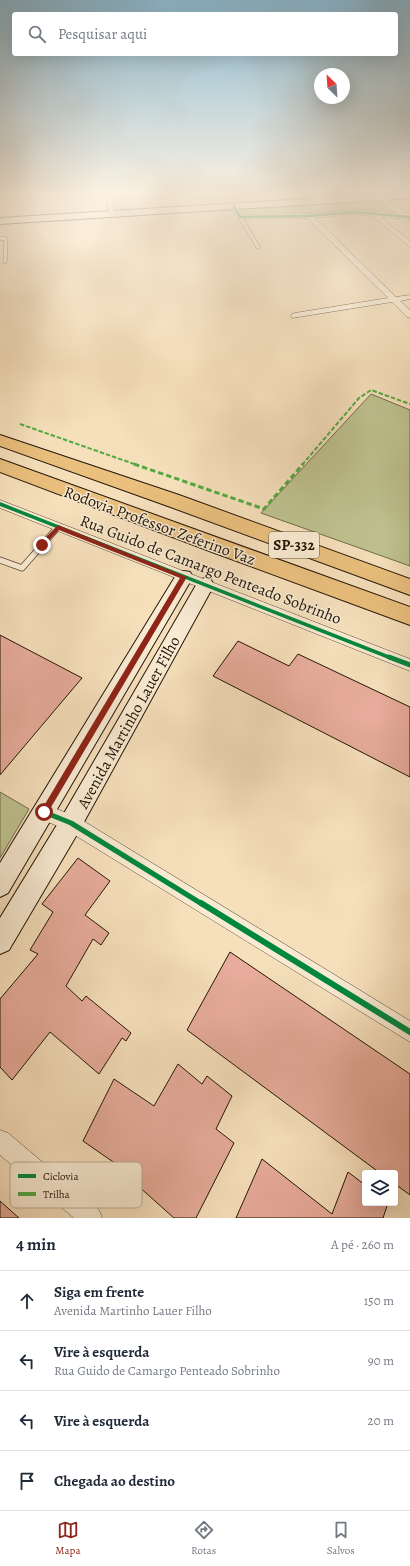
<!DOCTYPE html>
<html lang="pt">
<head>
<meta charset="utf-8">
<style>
	:root { --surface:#fff; --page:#f2f2f3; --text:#1f2937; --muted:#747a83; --line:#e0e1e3; --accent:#8f2418 }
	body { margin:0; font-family:Alegreya,serif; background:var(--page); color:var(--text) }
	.controls { position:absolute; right:12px; bottom:12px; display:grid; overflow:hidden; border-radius:4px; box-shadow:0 4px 16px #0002 }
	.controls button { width:36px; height:36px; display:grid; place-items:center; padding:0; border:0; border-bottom:1px solid var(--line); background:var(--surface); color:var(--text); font:20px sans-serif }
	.compass { position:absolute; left:314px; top:68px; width:36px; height:36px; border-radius:50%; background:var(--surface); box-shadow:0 4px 16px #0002; rotate:335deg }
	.stop { position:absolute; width:12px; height:12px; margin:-9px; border:3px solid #8f2418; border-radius:50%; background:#fff }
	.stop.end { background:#8f2418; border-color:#fff; box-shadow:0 1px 4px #0008 }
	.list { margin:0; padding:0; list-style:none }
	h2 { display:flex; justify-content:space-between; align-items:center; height:52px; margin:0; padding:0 16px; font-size:17px }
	h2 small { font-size:13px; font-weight:400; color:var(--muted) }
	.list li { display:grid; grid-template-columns:26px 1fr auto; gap:12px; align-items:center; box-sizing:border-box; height:60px; padding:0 16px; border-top:1px solid var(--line) }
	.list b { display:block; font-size:15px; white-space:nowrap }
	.list p { margin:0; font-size:13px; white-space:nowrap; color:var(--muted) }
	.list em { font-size:13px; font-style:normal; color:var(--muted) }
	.icon { flex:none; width:22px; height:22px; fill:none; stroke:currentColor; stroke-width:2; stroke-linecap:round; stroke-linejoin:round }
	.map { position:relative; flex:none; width:410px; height:1218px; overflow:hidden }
	.search { position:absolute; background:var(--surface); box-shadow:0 4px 16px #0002; left:12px; right:12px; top:12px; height:44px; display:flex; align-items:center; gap:10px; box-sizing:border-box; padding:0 14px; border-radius:4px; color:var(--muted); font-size:15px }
	.sheet { height:292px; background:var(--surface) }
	nav { display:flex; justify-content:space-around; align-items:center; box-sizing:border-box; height:56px; border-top:1px solid var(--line); background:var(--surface); font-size:11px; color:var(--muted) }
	nav a { display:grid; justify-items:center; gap:2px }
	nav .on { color:var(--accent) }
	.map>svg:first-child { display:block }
	.green { fill:#bec28f; stroke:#706c4b }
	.building { fill:#e7ac9b; stroke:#231607 }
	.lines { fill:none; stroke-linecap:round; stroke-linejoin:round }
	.lane-far1-casing { stroke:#584834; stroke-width:4.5 }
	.lane-casing { stroke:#584834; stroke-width:7 }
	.street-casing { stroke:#584834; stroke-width:1 }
	.secondary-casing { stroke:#231607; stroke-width:2 }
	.highway-casing { stroke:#231607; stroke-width:2 }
	.lane-far1 { stroke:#f9ebd3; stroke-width:3.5 }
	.lane { stroke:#f9ebd3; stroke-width:5.5 }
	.street { fill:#f9ebd3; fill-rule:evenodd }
	.secondary { fill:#f9ebd3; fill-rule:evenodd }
	.highway { fill:#ebc07e; fill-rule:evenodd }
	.quiet-far1 { stroke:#53a941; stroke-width:2; stroke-dasharray:4.5 2; stroke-linecap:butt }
	.quiet { stroke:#53a941; stroke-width:3; stroke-dasharray:5.5 3; stroke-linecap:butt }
	.cycleway-far3-casing { stroke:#f9ebd3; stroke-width:4 }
	.cycleway-far2-casing { stroke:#f9ebd3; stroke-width:6 }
	.cycleway-far1-casing { stroke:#f9ebd3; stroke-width:8 }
	.cycleway-casing { stroke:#f9ebd3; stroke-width:8 }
	.cycleway-far3 { stroke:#00873e; stroke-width:2.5 }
	.cycleway-far2 { stroke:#00873e; stroke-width:3.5 }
	.cycleway-far1 { stroke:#00873e; stroke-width:5 }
	.cycleway { stroke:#00873e; stroke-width:6 }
	.route { fill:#8f2418 }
	.labels { text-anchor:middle; stroke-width:3; stroke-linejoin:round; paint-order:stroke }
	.shield { fill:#f9ebd3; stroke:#635644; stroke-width:1 }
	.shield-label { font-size:15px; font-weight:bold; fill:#231607 }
	.street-label { font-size:16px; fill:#231607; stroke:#f9ebd3 }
	.key { fill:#f9ebd3; stroke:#b9ab96; stroke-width:1 }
	.key-label { font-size:11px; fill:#231607 }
</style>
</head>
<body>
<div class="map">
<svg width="410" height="1218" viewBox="0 0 410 1218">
	<rect width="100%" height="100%" fill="#f6e0bc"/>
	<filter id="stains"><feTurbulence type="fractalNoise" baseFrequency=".005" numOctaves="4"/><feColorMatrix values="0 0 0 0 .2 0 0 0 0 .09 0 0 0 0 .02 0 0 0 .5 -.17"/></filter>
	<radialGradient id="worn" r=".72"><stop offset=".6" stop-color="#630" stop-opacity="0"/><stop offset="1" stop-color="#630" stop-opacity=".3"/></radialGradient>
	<path class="green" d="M379,200l23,15 -47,-5 -47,4 -67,2 -5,-9z
		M371,394l39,16v156l-149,-53z
		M0,792l29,17 -29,49z"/>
	<path class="building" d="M0,635l82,43 -82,97z
		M238,641l51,25 9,-12 112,53v70l-197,-101z
		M78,858l32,23 -25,34 24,18 -8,12 -8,-6 -27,47 16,15 4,-5 45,37 -5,8 -4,-3 -23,36 -49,-42 -38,48 -12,-13v-68l38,-45 -8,-4 23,-38 -11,-8z
		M230,952l180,122v121l-15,-11v-11h-15l-193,-143z
		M178,1064l24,20 5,-8 25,20 -16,33 18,14 -38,75h-22l-56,-50 1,-2 -36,-25 31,-62 40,27z
		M262,1159l70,55 16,-42 17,13v18h23l-5,15h-147z
		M0,1201l19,17h-19z"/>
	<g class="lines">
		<g class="lane-far1-casing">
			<path id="lane-far1" d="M240,217l18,30
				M0,238l6,1 -1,23"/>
		</g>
		<g class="lane-casing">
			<path id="lane" d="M0,560l22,8 36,-41"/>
		</g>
		<g class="street-casing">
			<path id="street" d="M107,195h6l1,20 -5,-1z
				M384,195h6l-3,5 1,2 22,13v4l-29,-2 29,24v6l-38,-31 -18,-2 -39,4 81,79 14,-2v4l-10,2 10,9v8l-3,-1 -15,-15 -100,16 -1,-2 1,-2 3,-1 93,-15 -81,-80 -67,1 -2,-1 -7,-12 5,-1 6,10 67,-1 45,-4 45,4 -15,-10 -3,-4z
				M0,500l410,159v12l-410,-163z
				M44,804l33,13 333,204v21l-345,-213 -27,-11 -2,-6 2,-6z
				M0,1130l8,3 91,77 3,8h-28l-74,-63z"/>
		</g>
		<g class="secondary-casing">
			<path id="secondary" d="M368,195h42v3l-410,26v-6z
				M184,571l6,1 3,5 -3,5 -182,311 -8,4v-34l178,-291z
				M205,578l6,2 3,5 -135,246 -70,119 -9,4v-36l63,-103 136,-235z"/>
		</g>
		<g class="highway-casing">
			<path id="highway" d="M0,435l179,60 231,84v16l-245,-90 -165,-59z
				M0,459l410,148v18l-198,-73 -212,-80z"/>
		</g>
		<use href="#lane-far1" class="lane-far1"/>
		<use href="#lane" class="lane"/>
		<use href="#street" class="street"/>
		<use href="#secondary" class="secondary"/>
		<use href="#highway" class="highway"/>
		<path class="quiet-far1" d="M20,424l117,41
			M302,465l57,-67 12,-8 39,14"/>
		<path class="quiet" d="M134,464l130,45 39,-45"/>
		<g class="cycleway-far3-casing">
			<path id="cycleway-far3" d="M234,206l6,11 69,-1 45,-4 56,5"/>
		</g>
		<g class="cycleway-far2-casing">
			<path id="cycleway-far2" d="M0,504l391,154"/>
		</g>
		<g class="cycleway-far1-casing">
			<path id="cycleway-far1" d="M389,657l21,8
				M44,812l27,11 131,81"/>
		</g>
		<g class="cycleway-casing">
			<path id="cycleway" d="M201,903l209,129"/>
		</g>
		<use href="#cycleway-far3" class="cycleway-far3"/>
		<use href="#cycleway-far2" class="cycleway-far2"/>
		<use href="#cycleway-far1" class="cycleway-far1"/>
		<use href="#cycleway" class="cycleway"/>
	</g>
	<linearGradient id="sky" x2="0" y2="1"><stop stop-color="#8ab8d1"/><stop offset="0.53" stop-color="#fbf1e1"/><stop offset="1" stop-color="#fbf1e1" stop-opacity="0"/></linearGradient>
	<rect width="410" height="365" fill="url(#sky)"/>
	<path class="route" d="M58,525l129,52 -140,237 -3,2 -2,-2v-5l138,-231 -121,-48 -15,16h-4v-3z"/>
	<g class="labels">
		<rect class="shield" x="269" y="532" width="50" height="26" rx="3"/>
		<g class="shield-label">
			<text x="294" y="550">SP-332</text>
		</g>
		<g class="street-label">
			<text transform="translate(160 525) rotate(20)" y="6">Rodovia Professor Zeferino Vaz</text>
			<text transform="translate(211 569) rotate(21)" y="6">Rua Guido de Camargo Penteado Sobrinho</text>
			<text transform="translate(128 722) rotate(-61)" y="6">Avenida Martinho Lauer Filho</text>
		</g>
	</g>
	<rect x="10" y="1162" width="132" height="46" rx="6" class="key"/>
	<rect x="18" y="1174" width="18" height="4" fill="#00873e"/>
	<rect x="18" y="1192" width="18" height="4" fill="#53a941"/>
	<g class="key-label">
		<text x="43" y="1180">Ciclovia</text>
		<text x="43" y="1198">Trilha</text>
	</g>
	<rect width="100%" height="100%" filter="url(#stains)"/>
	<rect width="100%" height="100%" fill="url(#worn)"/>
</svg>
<div class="controls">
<button><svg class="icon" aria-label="layers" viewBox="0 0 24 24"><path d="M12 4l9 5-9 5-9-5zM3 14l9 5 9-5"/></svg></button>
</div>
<svg class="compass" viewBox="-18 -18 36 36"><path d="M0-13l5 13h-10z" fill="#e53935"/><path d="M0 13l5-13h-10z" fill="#747a83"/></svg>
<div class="stop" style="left:44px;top:812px"></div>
<div class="stop end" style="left:42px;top:545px"></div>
<div class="search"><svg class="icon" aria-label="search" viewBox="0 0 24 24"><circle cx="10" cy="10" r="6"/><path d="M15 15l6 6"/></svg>Pesquisar aqui</div>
</div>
<section class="sheet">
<h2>4 min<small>A pé · 260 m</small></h2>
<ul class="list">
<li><svg class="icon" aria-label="ahead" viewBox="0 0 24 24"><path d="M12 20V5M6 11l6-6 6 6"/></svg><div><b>Siga em frente</b><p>Avenida Martinho Lauer Filho</p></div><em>150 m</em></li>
<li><svg class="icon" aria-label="left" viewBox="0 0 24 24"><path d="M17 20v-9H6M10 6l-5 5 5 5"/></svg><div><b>Vire à esquerda</b><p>Rua Guido de Camargo Penteado Sobrinho</p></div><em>90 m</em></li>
<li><svg class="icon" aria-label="left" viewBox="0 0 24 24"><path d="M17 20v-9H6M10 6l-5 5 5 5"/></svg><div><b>Vire à esquerda</b></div><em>20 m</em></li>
<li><svg class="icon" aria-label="arrive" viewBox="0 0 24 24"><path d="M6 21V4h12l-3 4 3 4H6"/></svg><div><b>Chegada ao destino</b></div></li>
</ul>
</section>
<nav>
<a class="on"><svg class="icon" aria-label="map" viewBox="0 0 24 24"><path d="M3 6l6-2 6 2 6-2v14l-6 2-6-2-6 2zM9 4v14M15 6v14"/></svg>Mapa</a>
<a><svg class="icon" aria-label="directions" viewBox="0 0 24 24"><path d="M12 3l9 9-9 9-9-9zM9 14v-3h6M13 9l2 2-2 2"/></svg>Rotas</a>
<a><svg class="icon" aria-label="saved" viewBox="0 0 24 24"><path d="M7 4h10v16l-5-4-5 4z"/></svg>Salvos</a>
</nav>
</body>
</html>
